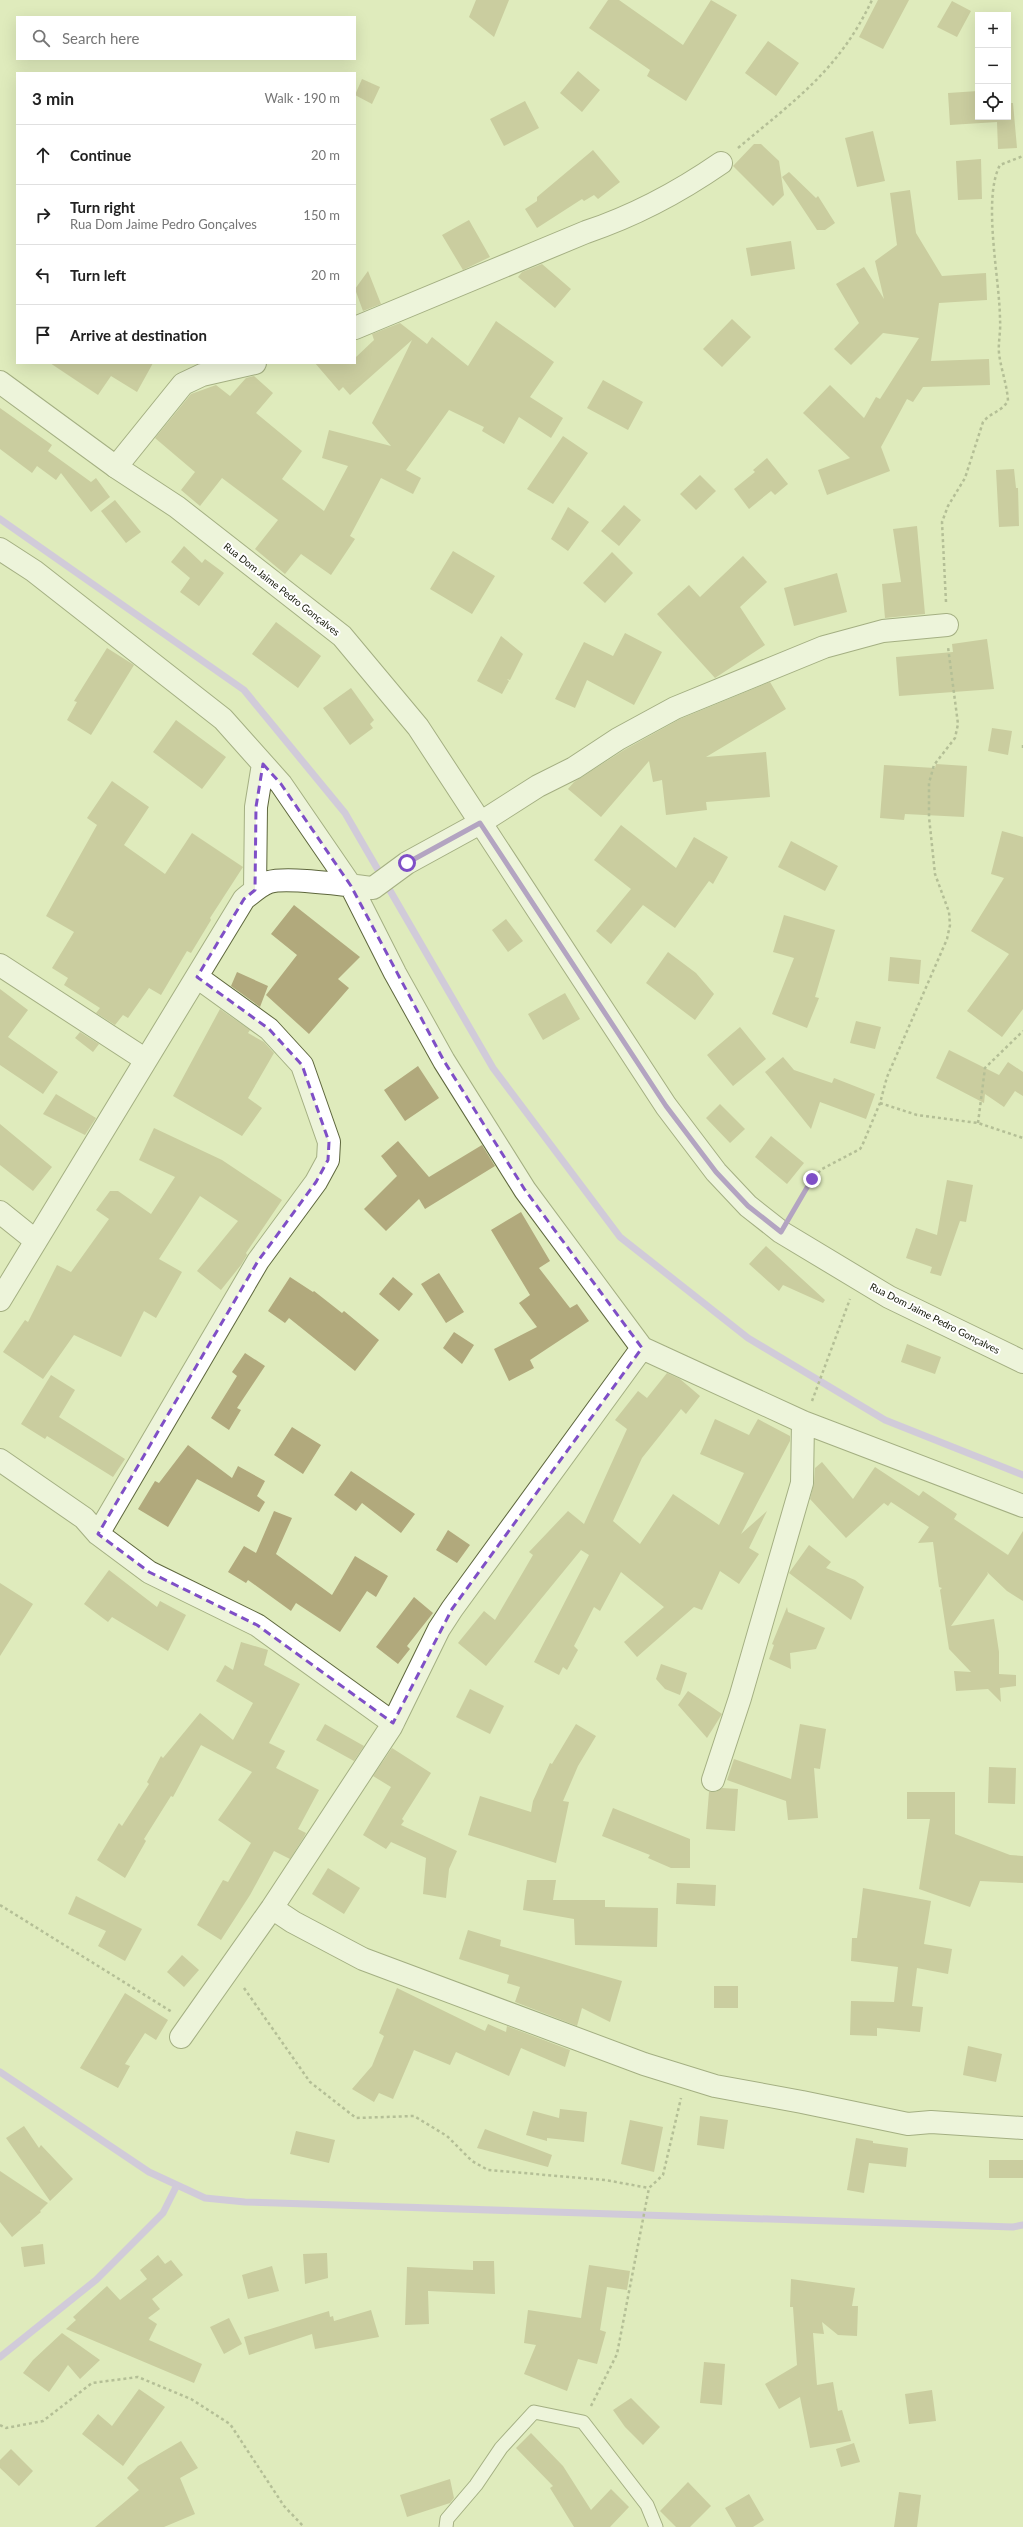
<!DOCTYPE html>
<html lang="en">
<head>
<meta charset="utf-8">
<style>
	:root { --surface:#fff; --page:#f2f2f2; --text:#222; --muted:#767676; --line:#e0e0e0 }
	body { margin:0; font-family:Lato,sans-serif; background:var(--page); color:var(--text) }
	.controls { position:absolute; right:12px; top:12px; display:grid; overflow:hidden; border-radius:0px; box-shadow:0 4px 16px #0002 }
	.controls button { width:36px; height:36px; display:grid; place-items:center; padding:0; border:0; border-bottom:1px solid var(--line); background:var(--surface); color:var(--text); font:20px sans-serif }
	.stop { position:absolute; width:12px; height:12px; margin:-9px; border:3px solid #7f4fc7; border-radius:50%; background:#fff }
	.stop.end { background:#7f4fc7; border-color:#fff; box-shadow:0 1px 4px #0008 }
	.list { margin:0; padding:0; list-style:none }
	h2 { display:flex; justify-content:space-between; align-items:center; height:52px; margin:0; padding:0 16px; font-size:17px }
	h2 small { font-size:13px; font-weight:400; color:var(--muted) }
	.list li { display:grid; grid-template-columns:26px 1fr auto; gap:12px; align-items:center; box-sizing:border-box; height:60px; padding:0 16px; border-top:1px solid var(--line) }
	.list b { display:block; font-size:15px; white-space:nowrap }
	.list p { margin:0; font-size:13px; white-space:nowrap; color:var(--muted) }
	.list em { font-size:13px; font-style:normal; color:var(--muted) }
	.icon { flex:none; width:22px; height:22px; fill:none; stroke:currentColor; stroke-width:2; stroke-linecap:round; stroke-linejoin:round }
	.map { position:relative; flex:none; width:1023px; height:2527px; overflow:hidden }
	.search { position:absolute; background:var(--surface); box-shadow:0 4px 16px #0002; left:16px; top:16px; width:340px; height:44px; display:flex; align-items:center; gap:10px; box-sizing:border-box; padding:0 14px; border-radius:0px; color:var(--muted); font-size:15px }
	.panel { position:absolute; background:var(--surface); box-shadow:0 4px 16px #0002; left:16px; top:72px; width:340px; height:292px; border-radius:0px }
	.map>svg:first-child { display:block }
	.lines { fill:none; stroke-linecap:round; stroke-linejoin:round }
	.stream { stroke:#c2a4fd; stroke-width:7 }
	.building { fill:#b1a97c }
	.service-casing { stroke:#5e673d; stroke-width:15 }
	.minor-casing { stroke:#5e673d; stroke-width:24 }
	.secondary-casing { stroke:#5e673d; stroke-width:24 }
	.path { stroke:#828a69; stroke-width:2.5; stroke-dasharray:3 3; stroke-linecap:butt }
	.service { stroke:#fff; stroke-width:13 }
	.minor { stroke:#fff; stroke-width:22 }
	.secondary { stroke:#fff; stroke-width:22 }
	.route { stroke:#7f4fc7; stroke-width:5 }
	.marked { fill:none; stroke:#7f4fc7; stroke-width:3; stroke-dasharray:8 5; stroke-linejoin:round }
	.labels { text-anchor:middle; stroke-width:4; stroke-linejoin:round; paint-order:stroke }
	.street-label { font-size:10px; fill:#121606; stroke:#fff }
</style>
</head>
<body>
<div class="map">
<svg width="1023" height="2527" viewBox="0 0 1023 2527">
	<rect width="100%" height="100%" fill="#dfebbc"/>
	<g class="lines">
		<path class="stream" d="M0,519l244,171 101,123 148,255 127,169 128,101 137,82 138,55
			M0,2072l149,100 56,26 40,4 768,25 10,-2
			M0,2357l96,-77 67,-67 14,-28"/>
	</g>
	<path class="building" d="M476,0h33l-15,37 -25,-20z
		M608,0h11l64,45 28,-45 26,15 -51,86 -39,-25 3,-6 -61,-42z
		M878,0h31l-26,49 -24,-12z
		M952,1l19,10 -14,26 -20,-10z
		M768,41l31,22 -23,33 -31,-23z
		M578,71l22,19 -18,22 -22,-19z
		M362,79l18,8 -8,17 -17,-9z
		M978,91v26h30v-14h5l4,45 -19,1 -1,-27 -47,3 -2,-32z
		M525,101l14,27 -35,18 -14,-27z
		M873,131l12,50 -28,6 -12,-49z
		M754,144h7l18,17 5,34 -11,11 -40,-40z
		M593,150l27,32 -22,17 -4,-4 -10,6 -2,-2 -45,29 -12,-19 12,-8v-4z
		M981,159l1,40 -24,1 -2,-39z
		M789,172l27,26 2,-2 17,27 -10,7h-8l-35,-53z
		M910,190l6,43 26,43 44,-3 1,27 -48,3 -8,58 58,-2 1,26 -67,2 -10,15 -6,-3 -26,48 9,24 -63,24 -9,-25 32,-12 -47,-45 27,-28 34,33 12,-21 4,2 39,-61 -36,-5 -32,32 -17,-16 25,-26 -23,-39 28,-17 20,32 -9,-38 22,-16 -7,-52z
		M469,220l21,37 -27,13 -21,-35z
		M791,241l4,28 -44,7 -5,-28z
		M542,264l29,25 -16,19 -37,-31 4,-5z
		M368,271l13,33 -18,7 -8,-22z
		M732,319l19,18 -29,30 -19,-18z
		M496,321l58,41 -24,35 33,21 -12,20 -32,-21 -15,27 -22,-13 2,-4 -35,-17 -43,60 15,8 -8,16 -32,-16 -31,58 5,3 -24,36 -30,-21 -16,20 -30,-25 23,-29 -56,-42 -22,28 -19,-16 14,-18 -40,-34 36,-44 25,-9 14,11 16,-18 8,-2 19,17 -17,20 46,38 -20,28 42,32 24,-45 -26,-8 7,-28 62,16 -19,-23 40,-83 -62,55 -7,-8 -4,4 -24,-28h40v-5l19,-18 -2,-6 28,-11 27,21 5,-7 36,29z
		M50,363h103l-16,29 -26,-16 -13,19z
		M603,380l40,22 -15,28 -41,-22z
		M0,408l52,37 -4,6 43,31 5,-4 14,19 -19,15 -30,-39 -5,7 -19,-14 -5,7 -32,-24z
		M563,436l25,17 -35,51 -26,-15z
		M767,458l21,26 -13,11 -4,-4 -22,18 -15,-20 21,-17 -2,-2z
		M1014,469l2,19h2l1,38 -20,1 -3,-57z
		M700,475l16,16 -20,19 -16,-16z
		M115,500l26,32 -15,11 -25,-32z
		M624,505l17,15 -22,26 -18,-15z
		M568,507l21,15 -21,29 -17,-12z
		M917,526l8,88 -40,4 -3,-34 19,-2 -8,-53z
		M184,546l18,17 3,-4 19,14 -25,33 -19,-14 10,-14 -19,-16z
		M453,551l42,25 -23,38 -42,-25z
		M612,552l21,21 -28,30 -22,-20z
		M743,556l24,26 -27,25 25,38 -50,33 -58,-64 32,-29 11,12z
		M837,573l10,39 -53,14 -10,-38z
		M276,622l45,34 -23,32 -46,-34z
		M625,633l37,19 -28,53 -47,-25 -12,28 -20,-9 29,-57 29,14z
		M501,636l22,18 -13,26 -3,-1 2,2 -7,13 -25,-13z
		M987,639l7,50 -95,7 -3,-39 57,-5 -1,-8z
		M107,648l27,17 -43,70 -24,-15 10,-18 -3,-1z
		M770,682l16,27 -80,48 60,-5 4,45 -64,5 1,8 -41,5 -4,-35 -9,2 -4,-21 -48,56 -33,-28 6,-7 50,-32 56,-31z
		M351,688l23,32 -4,4 3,4 -23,17 -27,-37z
		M176,720l50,37 -24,32 -49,-37z
		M992,728l20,3 -4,24 -20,-4z
		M936,764l31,2 -3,51 -59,-3 -1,6 -24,-2 4,-53 51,3z
		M112,781l37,26 -25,38 41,29 27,-41 51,34 -33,51 1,2 -20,33 -4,-2 -26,44 -12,-7 -21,30 -5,-3 -8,10 -19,-12 4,-5 -36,-23 4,-7 -16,-10 22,-36 -28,-16 51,-91 -10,-7z
		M621,825l55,43 18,-31 34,20 -15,27 -4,-3 -34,47 -32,-23 -32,39 -15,-13 35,-42 -37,-29z
		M1002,831l21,6v172l-21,28 -35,-26 42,-57 -38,-23 33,-53 -13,-4z
		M791,841l47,25 -13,25 -47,-24z
		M294,905l66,52 -22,22 11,9 -40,46 -43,-39 31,-40 -26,-21z
		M784,915l51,15 -20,67 4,1 -12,30 -35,-14 22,-56 -21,-6z
		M506,919l17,22 -15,11 -16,-22z
		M668,952l28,21 18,21 -19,26 -49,-37z
		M890,957l31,3 -2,24 -31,-3z
		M237,972l31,14 -8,21 -29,-21z
		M0,989l28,21 -20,27 50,35 -15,22 -43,-29z
		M565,993l15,26 -37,21 -15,-26z
		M220,1009l30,21 -2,3 16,9 10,11 -26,45 14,10 -20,28 -69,-40z
		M856,1021l25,6 -6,22 -25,-6z
		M740,1027l26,32 -33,27 -26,-31z
		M80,1032l19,12 -6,8 -18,-14z
		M949,1050l50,25 9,-13 15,10v24l-8,-5 -11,16 -19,-13 -1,9 -48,-25z
		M783,1057l11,13 38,13 2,-5 41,16 -9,25 -46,-17 -9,27 -46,-57z
		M418,1066l21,32 -34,23 -21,-31z
		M56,1094l40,24 -11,17 -42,-21z
		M720,1104l25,25 -15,14 -24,-25z
		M0,1124l52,43 -19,24 -33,-26z
		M154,1128l68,32 60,40 -36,53 1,2 -6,10 -20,25 -24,-19 41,-50 -38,-25 -41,63 23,13 -26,46 -12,-7 -23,46 -47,-22 -31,44 -40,-27 22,-32 3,2 29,-57 14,7 38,-53 -13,-9 14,-19h8l33,23 24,-37 -36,-17z
		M771,1136l33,27 -17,21 -32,-27z
		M398,1141l31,36 53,-32 13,21 -70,43 -6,-10 -33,32 -22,-22 33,-33 -16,-20z
		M947,1180l26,5 -7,37 -6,-1 -19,55 -11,-3 2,-6 -26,-9 10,-30 21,7z
		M521,1212l29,49 -11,7 31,40 7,-4 12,17 -59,39 4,8 -25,13 -15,-32 43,-22 -18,-24 11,-8 -39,-65z
		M766,1246l59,54 -2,3 -40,-18 -4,6 -30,-27z
		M439,1273l25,39 -18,11 -25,-39z
		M290,1277l23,15 1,-1 28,22 2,-2 35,29 -24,31 -66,-53 -4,5 -17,-12z
		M393,1277l20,17 -14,17 -20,-17z
		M454,1332l20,13 -12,19 -19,-16z
		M907,1344l34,13 -6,17 -34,-12z
		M245,1353l20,13 -28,42 4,2 -12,20 -18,-12 26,-42 -5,-4z
		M667,1373l13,6 20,17 -14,18 -5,-5 -39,49 -29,63 27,23 33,-50 46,31 25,-52 -44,-19 15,-35 34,16 9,-16 32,17v5l-49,93 26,-23 -18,37 10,6 -20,30 -19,-13 -18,39 -8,-3 -57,50 -13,-15 40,-35 -43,-35 -21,39 -6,-4 -20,39 4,4 -11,20 -4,-3 -4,8 -25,-13 55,-107 -8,-5 -95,116 -28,-23 26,-32 11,9 38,-65 -4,-3 39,-41 16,13 43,-95 -12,-9 23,-29 9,7z
		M51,1375l24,15 -16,27 66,42 -12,18 -66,-41 -2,3 -24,-15z
		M292,1427l29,18 -18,29 -29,-19z
		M188,1445l44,33 6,-12 27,15 -8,15 8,6 -6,10 -62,-33 -29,48 -30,-18 17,-28 4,2z
		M822,1462l31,37 22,-32 44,29 4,-5 34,23 -3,5 54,36 15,-24v70l-16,-10 -20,-19 1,2 -37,52 43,-7 5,33v22l17,1v11l-16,2 1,14 -13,-13 -32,2 -2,-20 17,1 -22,-23 -9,-59 2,-2 -3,-1 -6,-45 -15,1 11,-16 -38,-25 -3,4 -4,-3 -38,35 -36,-39 4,-16 1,-15z
		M351,1471l64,43 -14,19 -39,-30 -6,8 -22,-16z
		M274,1511l18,7 -16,36 56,41 23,-39 33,20 -12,21 -9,-6 -27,41 -44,-29 -5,8 -43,-31 -2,3 -18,-11 16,-26 12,7z
		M448,1530l22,15 -13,18 -21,-13z
		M809,1545l22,17 -5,6 29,12 9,7 -13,33 -62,-47z
		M109,1570l48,37 3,-6 26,14 -18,36 -56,-34 -4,5 -24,-18z
		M0,1583l33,21 -33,52z
		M414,1597l19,16 -26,33 3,3 -12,15 -22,-17z
		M787,1607l1,5 37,16 -9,21 -26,4 1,16 -22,-10 5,-14 -2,-1z
		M241,1642l27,8 -4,15 36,19 -31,59 16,8 -9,17 43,22 -21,39 8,4 -2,4 -14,22 -16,-8 -24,44 -29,45 -24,-15 26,-45 5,2 23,-39 -33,-23 34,-48 -51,-27 -28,52 -2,-1 -27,43 2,2 -21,37 -28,-18 22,-37 3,3 27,-42 -2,-2 14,-26 2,2 37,-45 33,27 20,-37 -37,-22 9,-16 8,5z
		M661,1664l26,9 -7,22 -15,-6 -9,-10z
		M470,1689l34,17 -14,28 -34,-17z
		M688,1691l34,23 -15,24 -29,-33z
		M325,1724l39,22 -10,15 -38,-21z
		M576,1724l20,12 -18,30 -15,35 6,1 -13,61 -88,-28 12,-39 51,16 2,-11 17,-38 2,1z
		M800,1724l26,5 -6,40 -6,-1 4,50 -30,2 -2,-19 -59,-21 7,-21 57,20z
		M392,1748l39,25 -29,46 2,2 -3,4 56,26 -8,18 -3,29 -23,-4 3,-36 -35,-16 -5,7 -23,-14 28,-48 -18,-11z
		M989,1767l27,1 -1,36 -27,-1z
		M722,1788l16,1 -3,42 -29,-2 3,-37h7z
		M907,1792h48v42l55,21 13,1v27l-43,-2 -10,26 -51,-18 11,-70h-23z
		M613,1808l77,31v29h-19l-23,-10 2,-3 -48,-19z
		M328,1868l32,20 -16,26 -32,-20z
		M527,1880h29l-3,20h52v7l53,1 -1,39 -82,-2 -1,-26 -51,-9z
		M677,1883l39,2 -1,21 -39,-2z
		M863,1888l68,13 -7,43 28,5 -4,25 -31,-6 -5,38 11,1 -3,25 -43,-4v8l-27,-1 1,-34 43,1 4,-35 -47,-6 1,-23h5z
		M76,1896l66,33 -17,32 -27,-15 8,-15 -38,-17z
		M468,1930l33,10 -1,6 122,35 -12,41 -28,-14 -5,18 -62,-24 5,-15 -13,-4 2,-8 -50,-16z
		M182,1955l17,15 -15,17 -17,-15z
		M714,1986h24v22h-24z
		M397,1988l88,43 3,-7 18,8 1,-6 63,24 -5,17 -44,-19 -12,28 -53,-24 -6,13 -36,-15 -21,49 -14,-6 -5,9 -22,-13 20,-23 12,-30 -5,-3z
		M125,1993l43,27 -12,20 -11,-7 -20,31 5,2 -12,22 -38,-20z
		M968,2046l34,8 -6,28 -33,-7z
		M560,2109l27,3 -3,30 -37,-4v3l-21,-6 7,-24 26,7z
		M700,2116l28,4 -4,29 -27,-4z
		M630,2120l33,7 -9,45 -33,-8z
		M24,2126l15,22 2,-3 32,34 -23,22 -44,-63z
		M485,2129l67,26 -4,12 -71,-19z
		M296,2131l39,9 -6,23 -39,-9z
		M856,2138l17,3v2l35,5 -2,19 -37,-4 -5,30 -17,-3z
		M989,2160h34v18h-34z
		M0,2171l48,32 -8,8 1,1 -29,25 -12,-15z
		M43,2244l2,20 -21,3 -3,-20z
		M327,2253l1,25 -23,6 -2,-30z
		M158,2255l7,9 6,-4 12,15 -31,24 8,10 -12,9 9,6 -8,16 53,24 -8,19 -128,-54 10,-9 -3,-3 34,-31 13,14 27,-21 -7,-9z
		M473,2261h21l1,33 -67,-3 1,33 -24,1 2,-58 66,3z
		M589,2265l41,6 -3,19 -20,-3 -7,43 6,2 -9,32 -19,-5 -11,32 -43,-17 12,-29 -12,-2 4,-33 53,8z
		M272,2266l7,25 -31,8 -6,-24z
		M791,2279l64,9 -3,18h6l-1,30 -19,-1 -16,-13 2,12 -11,-1 4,52 16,-3 5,29 4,-1 9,31 -41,7 -10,-51 -21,12 -14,-25 32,-19 -4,-58h-3z
		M371,2310l8,27 -64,12 -3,-15 -63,21 -5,-18 85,-26 1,6 3,-1 1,5z
		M229,2318l13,26 -18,10 -14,-27z
		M62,2333l38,27 -20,19 -12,-14 -19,27 -26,-19 10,-13z
		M704,2362l21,2 -3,41 -22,-2z
		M139,2389l26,18 -42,59 -41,-32 16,-20 14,12z
		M932,2390l4,31 -27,3 -4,-30z
		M631,2398l29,29 -17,18 -18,-18 -12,-17z
		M531,2433l32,33 28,44 20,-21 18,18 -19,20h-36l-24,-39 3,-2 -37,-38z
		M181,2441l17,27 -18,10 15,36 -31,13h-69l44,-37 -12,-12 11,-12z
		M854,2443l6,19 -19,5 -5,-18z
		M11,2449l22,22 -14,15 -19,-18v-8z
		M450,2479l4,19 -4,5 -43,14 -7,-22z
		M688,2482l23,24 -21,21h-14l-16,-16z
		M899,2492l22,3 -4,32h-23z
		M749,2494l15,26 -11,7h-17l-11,-19z"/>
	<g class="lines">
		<g class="service-casing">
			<path id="service" d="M446,2527l1,-8 29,-34 25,-37 33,-36 49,10 64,83 9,22"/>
		</g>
		<g class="minor-casing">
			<path id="minor" d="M355,328l231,-96c48,-16 93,-40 135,-69
				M116,467l67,-83 19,-9 53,-12
				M0,549l34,22 189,148 58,65 70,102 44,87 49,88 81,129 117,158 161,74 220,84
				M255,890l1,-83 7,-43
				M0,965l146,95
				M0,1212l36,29
				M0,1300l244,-401c8,-6 16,-14 25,-17 19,-6 82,4 104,6l34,-25 73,-40 58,-37 36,-18 44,-29 57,-31 149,-61 59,-16 64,-6
				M0,1460l84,58 14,16 51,38 108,53 136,98
				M98,1534l160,-273 58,-79 12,-22 1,-18 -27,-77 -33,-36 -72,-52
				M713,1780l27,-82 62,-215 1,-61
				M272,1908l21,14 70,37 281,105 71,22 87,16 106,22 23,-2 92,6
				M181,2037l91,-129 119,-181 48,-98 13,-20 190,-261"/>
		</g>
		<g class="secondary-casing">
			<path id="secondary" d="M0,382l116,85 61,40 165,129 76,91 248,379 50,66 32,34 33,26 108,65 134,65"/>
		</g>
		<path class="path" d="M738,148c57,-48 101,-78 134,-148
			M946,602l-4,-80 6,-16 17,-28 18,-56c7,-9 18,-10 25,-21 -1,-17 -7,-31 -9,-48 -1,-11 2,-22 1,-33 0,-40 -18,-121 0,-155l23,-9
			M1023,745v4
			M880,1103l37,12 61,8 45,15
			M978,1123l7,-55 38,-37
			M792,1213l20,-34 10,-10 38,-20 2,-3 18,-43 7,-26 60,-138 3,-14 -1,-13 -14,-38 -6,-57v-34l5,-18 21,-27 3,-14 -10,-77
			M812,1401l38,-102
			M0,1905l172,107
			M244,1988l66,94 46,36 58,-2 33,20 25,25 16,9 117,10 44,8
			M591,2406l26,-52 32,-166 14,-13 18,-77
			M0,2425l6,3 37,-7 49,-38 46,-6 53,22 39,25 54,82 20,21"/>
		<use href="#service" class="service"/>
		<use href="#minor" class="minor"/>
		<use href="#secondary" class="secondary"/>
	</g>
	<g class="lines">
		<path class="route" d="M407,863l73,-40 186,283 50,66 32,34 33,26 31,-53"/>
	</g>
	<path d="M0 0H1023V2527H0ZM263,764l18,20 70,102 93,175 81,129 117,158 -190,261 -59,114 -136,-98 -108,-53 -51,-38 160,-273 58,-79 12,-22 1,-18 -27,-77 -33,-36 -72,-52 47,-78 11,-9 1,-83z" fill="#dfebbc" fill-opacity=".55" fill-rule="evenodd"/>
	<path class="marked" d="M263,764l18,20 70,102 93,175 81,129 117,158 -190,261 -59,114 -136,-98 -108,-53 -51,-38 160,-273 58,-79 12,-22 1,-18 -27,-77 -33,-36 -72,-52 47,-78 11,-9 1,-83z"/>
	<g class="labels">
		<g class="street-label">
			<text transform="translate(282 589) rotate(38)" y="4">Rua Dom Jaime Pedro Gonçalves</text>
			<text transform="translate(935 1318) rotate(27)" y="4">Rua Dom Jaime Pedro Gonçalves</text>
		</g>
	</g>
</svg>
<div class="controls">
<button>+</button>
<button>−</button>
<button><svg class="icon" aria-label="locate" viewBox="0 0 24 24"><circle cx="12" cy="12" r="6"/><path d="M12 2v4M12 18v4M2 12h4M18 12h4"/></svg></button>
</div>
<div class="stop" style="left:407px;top:863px"></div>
<div class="stop end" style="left:812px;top:1179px"></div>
<div class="search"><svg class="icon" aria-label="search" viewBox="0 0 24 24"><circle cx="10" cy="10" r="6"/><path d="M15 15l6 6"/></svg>Search here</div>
<section class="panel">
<h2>3 min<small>Walk · 190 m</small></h2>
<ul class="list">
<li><svg class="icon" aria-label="ahead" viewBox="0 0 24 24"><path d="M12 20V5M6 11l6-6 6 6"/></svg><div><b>Continue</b></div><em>20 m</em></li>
<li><svg class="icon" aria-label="right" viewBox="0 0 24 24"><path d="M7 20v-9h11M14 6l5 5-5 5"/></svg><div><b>Turn right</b><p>Rua Dom Jaime Pedro Gonçalves</p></div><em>150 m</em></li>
<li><svg class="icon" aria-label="left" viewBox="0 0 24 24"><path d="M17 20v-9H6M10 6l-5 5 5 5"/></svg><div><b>Turn left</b></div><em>20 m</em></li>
<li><svg class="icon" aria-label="arrive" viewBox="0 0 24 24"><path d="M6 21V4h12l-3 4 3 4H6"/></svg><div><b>Arrive at destination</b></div></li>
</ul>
</section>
</div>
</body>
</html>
